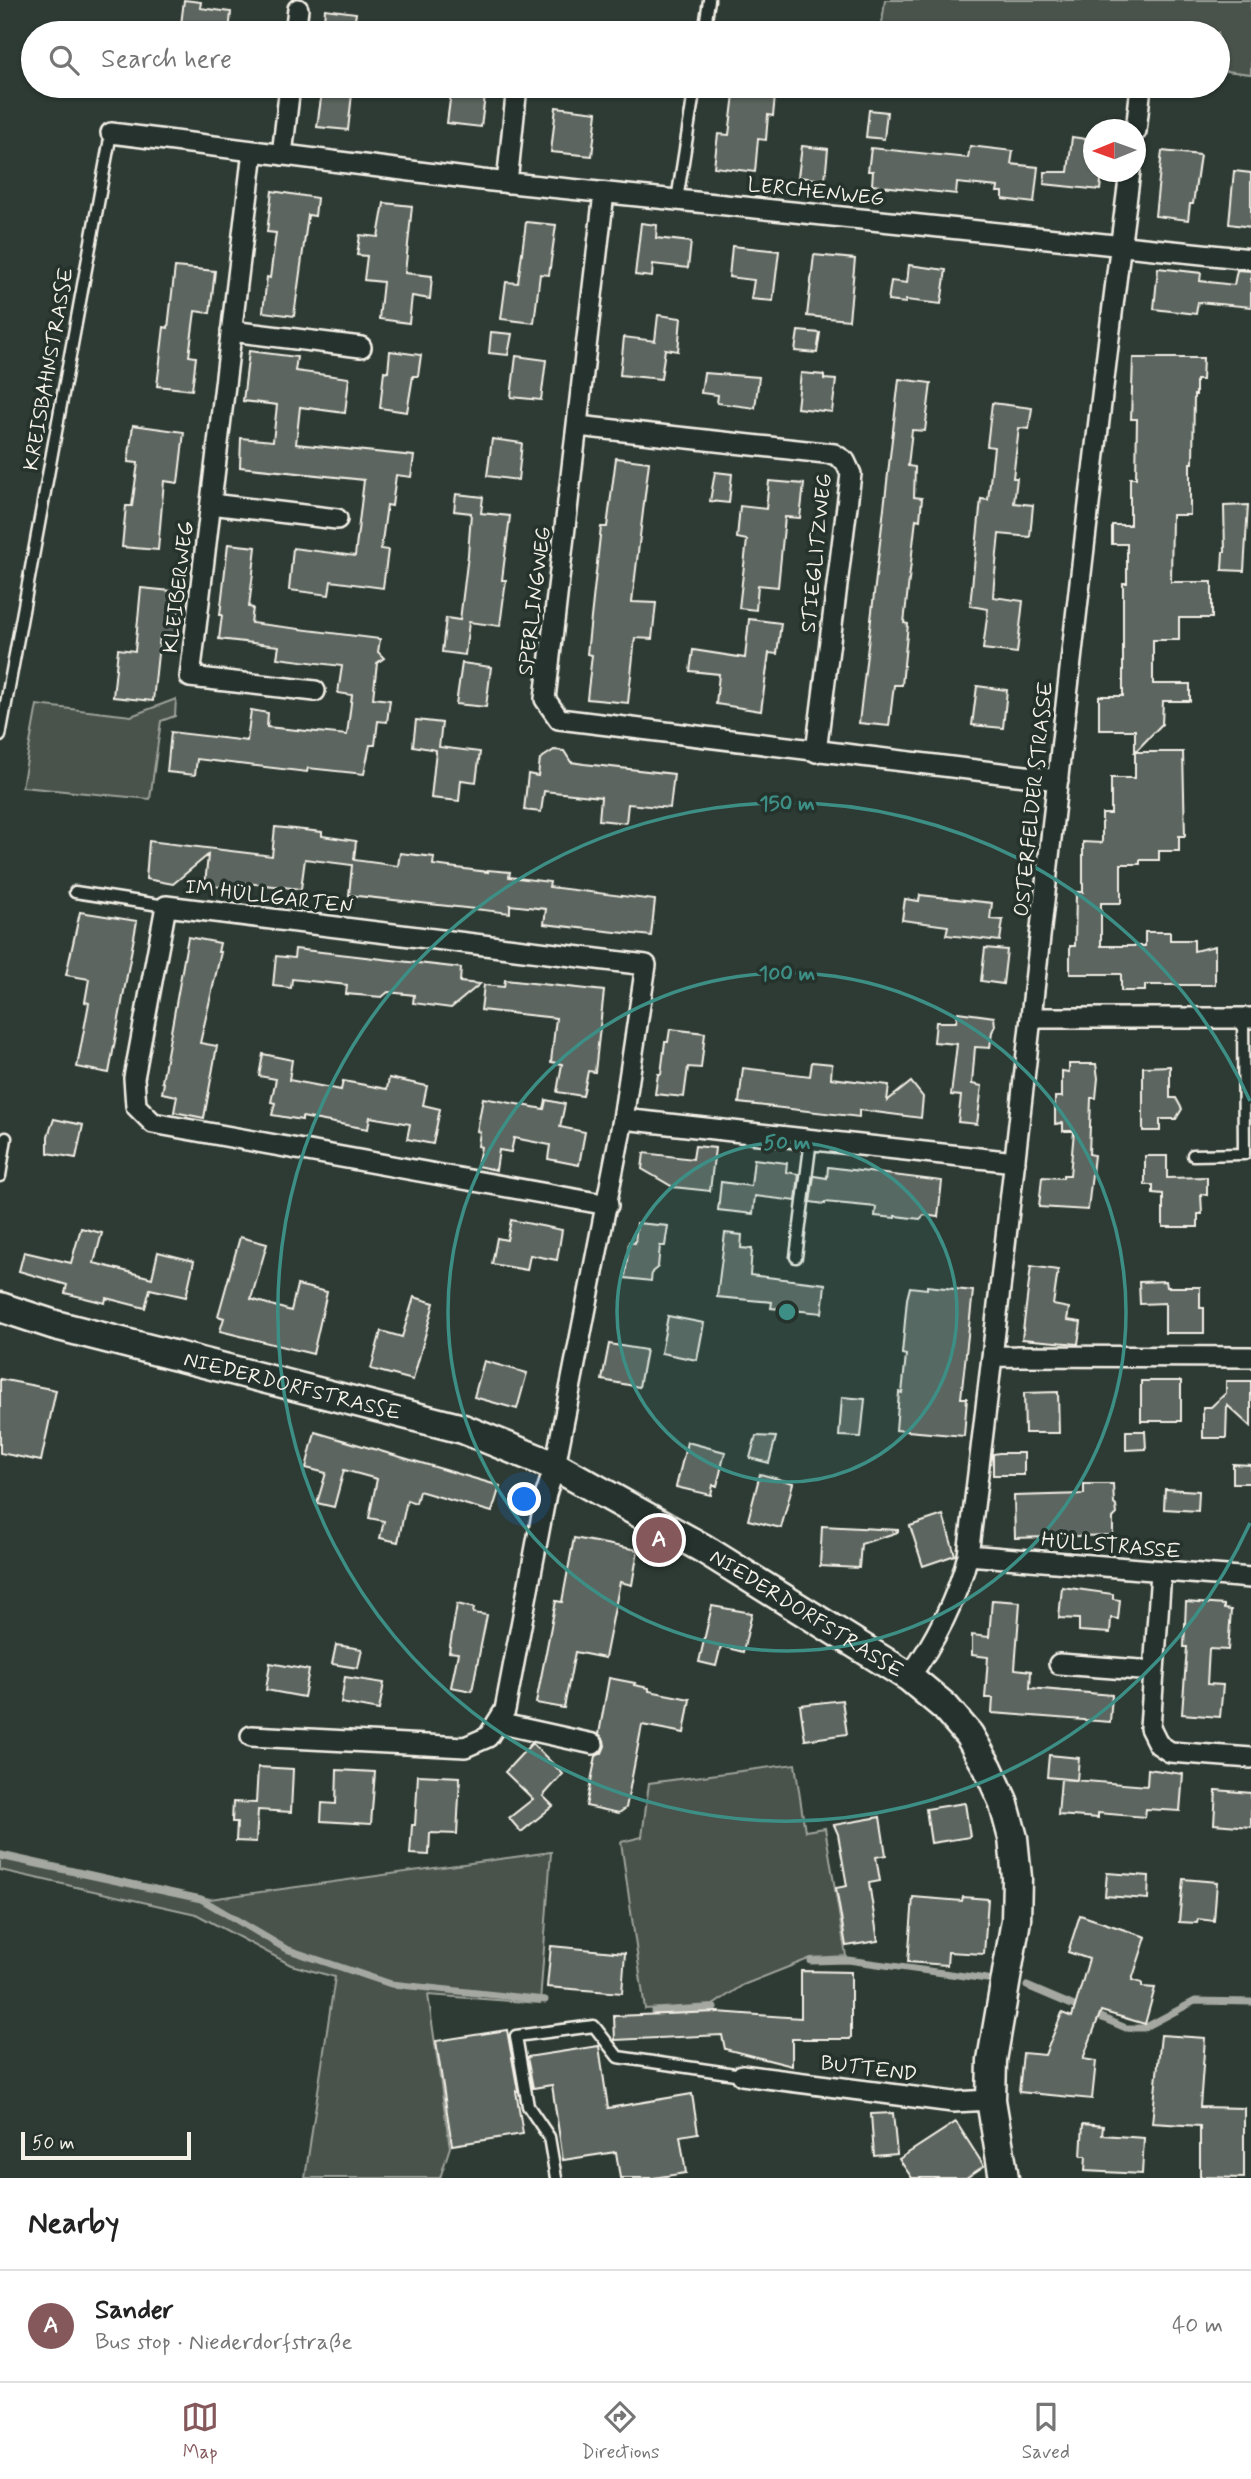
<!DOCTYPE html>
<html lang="en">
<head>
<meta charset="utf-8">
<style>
	:root { --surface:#fff; --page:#f6f6f6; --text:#222; --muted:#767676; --line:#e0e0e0; --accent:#85585c }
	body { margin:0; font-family:Mynerve,sans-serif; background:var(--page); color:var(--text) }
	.compass { position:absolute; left:1083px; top:119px; width:63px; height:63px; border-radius:50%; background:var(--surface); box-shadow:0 2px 5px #0004; rotate:269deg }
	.scale { position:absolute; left:21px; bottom:18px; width:170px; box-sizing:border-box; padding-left:7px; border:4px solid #f4f1e8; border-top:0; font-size:19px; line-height:24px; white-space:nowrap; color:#f4f1e8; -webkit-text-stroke:5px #26332d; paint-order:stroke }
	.you { position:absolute; left:525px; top:1500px; width:24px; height:24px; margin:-18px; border:5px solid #fff; border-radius:50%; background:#1a73e8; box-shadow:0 0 0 10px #1a73e833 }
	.badge { display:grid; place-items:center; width:46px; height:46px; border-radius:50%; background:var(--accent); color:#fff; font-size:23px; font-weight:700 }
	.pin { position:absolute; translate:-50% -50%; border:4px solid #fff; box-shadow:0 2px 7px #0006 }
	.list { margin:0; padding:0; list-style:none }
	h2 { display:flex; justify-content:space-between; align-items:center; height:91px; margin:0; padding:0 28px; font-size:30px }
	h2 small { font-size:23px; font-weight:400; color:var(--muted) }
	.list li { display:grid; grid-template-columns:46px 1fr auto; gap:21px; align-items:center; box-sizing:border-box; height:112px; padding:0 28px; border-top:2px solid var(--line) }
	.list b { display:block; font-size:26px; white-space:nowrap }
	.list p { margin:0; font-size:23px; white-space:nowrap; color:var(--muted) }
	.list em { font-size:23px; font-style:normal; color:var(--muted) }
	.icon { flex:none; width:38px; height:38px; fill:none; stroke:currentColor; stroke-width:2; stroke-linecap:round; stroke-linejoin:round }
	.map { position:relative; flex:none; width:1251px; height:2178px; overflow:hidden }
	.search { position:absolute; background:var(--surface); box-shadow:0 2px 5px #0004; left:21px; right:21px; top:21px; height:77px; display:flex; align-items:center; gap:18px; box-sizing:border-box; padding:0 24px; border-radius:38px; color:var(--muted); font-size:26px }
	.sheet { height:203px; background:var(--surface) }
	nav { display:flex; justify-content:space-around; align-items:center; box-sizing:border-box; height:98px; border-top:2px solid var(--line); background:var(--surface); font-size:19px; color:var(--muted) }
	nav a { display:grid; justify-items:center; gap:4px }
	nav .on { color:var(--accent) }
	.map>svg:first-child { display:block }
	.green { fill:#48524c; stroke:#9ea29a; stroke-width:2 }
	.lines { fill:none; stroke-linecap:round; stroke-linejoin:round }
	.stream { stroke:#a4a8a0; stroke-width:7 }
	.building { fill:#5c655e; stroke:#f4f1e8; stroke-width:2 }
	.lane-casing { stroke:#f4f1e8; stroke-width:15 }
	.street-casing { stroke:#f4f1e8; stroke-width:24 }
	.secondary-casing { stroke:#f4f1e8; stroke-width:33 }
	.lane { stroke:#26332d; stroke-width:10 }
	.street { stroke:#26332d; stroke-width:19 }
	.secondary { stroke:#26332d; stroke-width:28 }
	.ring { fill:none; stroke:#3d8f86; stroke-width:3.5 }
	.labels { text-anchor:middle; stroke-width:7; stroke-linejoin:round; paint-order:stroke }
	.street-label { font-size:21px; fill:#f4f1e8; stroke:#26332d }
	.centre { fill:#3d8f86; stroke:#26332d; stroke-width:3.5 }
	.ring-label { font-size:21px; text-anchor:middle; font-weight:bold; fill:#3d8f86; stroke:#26332d; stroke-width:7; stroke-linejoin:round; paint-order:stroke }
</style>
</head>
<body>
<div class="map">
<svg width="1251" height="2178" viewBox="0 0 1251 2178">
	<rect width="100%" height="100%" fill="#2e3b34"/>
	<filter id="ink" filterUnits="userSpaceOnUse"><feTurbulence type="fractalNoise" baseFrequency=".0143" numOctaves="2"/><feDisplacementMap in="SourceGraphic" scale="14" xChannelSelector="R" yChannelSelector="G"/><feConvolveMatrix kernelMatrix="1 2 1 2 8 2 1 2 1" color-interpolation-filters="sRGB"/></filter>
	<g filter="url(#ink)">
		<path class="green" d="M885,0h366v74l-33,-4v-37h-316l-21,-2z
			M176,699l-1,17 -14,5 -11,78 -128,-12 15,-82 94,11z
			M795,1764l10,67 20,-3 21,128 -35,2 -68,27 -30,20 -68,4 -24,-167 21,-5 7,-54z
			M0,1852l210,47 341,-47 -11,151 -112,-8 22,152 -10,31h-135l30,-201 -44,-12 -95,-51 -196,-44z"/>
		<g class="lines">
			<path class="stream" d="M0,1856l201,43 85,50 105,35 154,16
				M811,1961l37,-1 139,19
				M1027,1986l99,42h18l51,-27 56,1
				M654,2012l60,-4"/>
		</g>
		<path class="building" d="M184,0l17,2 -1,6 31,4 -2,21h-49z
			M325,9l31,4 -3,20h-30z
			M735,86h41l-3,30 -5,-1 -2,25 -8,-1 -3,33 -41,-5 4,-33 11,1z
			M322,91l30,3 -4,36 -31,-3z
			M451,92l34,4 -4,31 -34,-4z
			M556,107l41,5 -5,44 -41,-4z
			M869,110l18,2 -3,27 -18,-2z
			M1072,137l22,3v32h8l-2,18 -56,-6 1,-12h23z
			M802,146l26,3 -3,31 -27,-3z
			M970,146l43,5 -2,13 27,3 -4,36 -31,-4v-7h-6l1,-5 -41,-4 -1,11 -84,-9 1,-14h-5l3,-23 97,10z
			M1162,151l38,4 -7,49h-3l-2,16 -33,-4z
			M1234,171l17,2v54l-22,-3z
			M272,191l45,7 -2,18 -7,-1 -14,101 -31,-4 4,-35 3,1 6,-45 -9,-1z
			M384,203l28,3 -7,67 27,3 -2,23 -18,-3 -3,27 -30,-4 4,-37 -19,-2 3,-24 -10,-1 3,-20 18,2z
			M526,222l30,3 -7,50 -9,-1 -6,49 -33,-4 5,-37 12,1z
			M641,223l16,2 -1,13 35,4 -3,26 -35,-4 -1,13 -17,-2z
			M732,246l47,5 -6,50 -22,-2 3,-19 -25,-3z
			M814,255l41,4 -6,61 -42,-4z
			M909,265l37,5 -5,34 -35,-4v3l-18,-2 3,-20 16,2z
			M175,267l40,4 -5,42 -15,-2 -6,45 7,1 -4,33 -35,-4 7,-59 4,1z
			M1158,268l43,5 -1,8 34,4 3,-15 14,1v36l-53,-5 -2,12 -42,-5z
			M658,315l23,3 -3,33 -13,-2 -4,30 -41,-4 4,-38 31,4z
			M798,331l22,2 -3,20 -22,-2z
			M491,332l21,2 -4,21 -19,-2z
			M249,351l48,6 -2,14 54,7 -4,35 -45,-6 -4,37 118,12 -3,21 -15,-2 -4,31 -5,-1 -6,44 7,1 -5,38 -52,-7 -2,14 -40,-5 4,-42 62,8 9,-76 -124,-13 1,-29 32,3 4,-36 -34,-4z
			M390,351l31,4 -3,21h-5l-6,36 -27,-4 4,-37 4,1z
			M516,356l30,4 -5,40 -30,-3z
			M1133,358h70l-1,22h-6v15h-2l-1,68h-3v52h-18l-1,67h41v36h-33v22h-26v44h37v17h-27l-1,23 -27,28h48l2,84h-6v15h-20v9h-19v4h-19v39h-20v43h44v-14h25v8h24v11l21,-5v39h-70v6h-24v-17h-51v-28h5l1,-54h7v-50l19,1v-29h9v-36h24v-48h-36v-34h24v-113h4v-39h-15v-19h18v-47h6l1,-59h-6z
			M704,373l55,4 -4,31 -38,-5 1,-8 -17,-2z
			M801,373l23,2v4l12,1 -4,32 -35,-4z
			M899,379l32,4 -6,48 -13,-1 -4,36 7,1 -1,30 8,1 -2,22 -4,-1 -12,104 4,1 -6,61h-8l-5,41 -30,-3z
			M992,403l40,5 -3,21 -10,-1 -6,50h4l-3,25 19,2 -3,32 -31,-3 -5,49 -1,14 30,4 -6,52 -34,-4 5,-40 -18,-3 11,-107 7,1 6,-53 -7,-1z
			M133,425l51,7 -6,51 -14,-2 -6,69 -36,-3 4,-41h6l6,-43 -10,-1z
			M492,439l30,4 -4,37 -31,-4z
			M616,458l33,4 -17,140 24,1 -4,36 -17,-1 -7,65 -41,-4 5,-44 -5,-1 14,-127h6z
			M715,472l17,2 -3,29 -19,-2z
			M769,481l35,3 -4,34 -15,-1 -7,70 -20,-2 -2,25 -17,-2 8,-68 -10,-2 3,-32 26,3z
			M456,494l27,3 -2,16 29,3 -8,64h4l-6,46 -31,-4 -4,33 -23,-3 4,-34 14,2 8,-65 3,-42 -17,-2z
			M1248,505l-4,66 -22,-1 1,-18h2l-1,-46z
			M228,544l28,3 -7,60 4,1 -2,15 129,16 -2,13 6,6 -7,5 -4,35 17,2 -3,22 -9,-1 -3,24h-5l-6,29 -56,-6 -1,4 -110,-13 -2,16 -28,-3 4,-40 76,9 4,-31 17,3 -1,14 80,8 5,-40 -14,-2 4,-27 -65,-8 2,-12 -60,-7 3,-24h-2z
			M141,588l40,4 -4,44 -17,-1 -7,66 -40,-4 5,-48 17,2z
			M749,619l32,4 -4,31 -8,-1 -8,58 -45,-7 3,-30 -29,-3 3,-21 52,8z
			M462,663l29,4 -5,40 -30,-3z
			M977,686l30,4 -4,38 -31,-3z
			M416,720l26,3 -3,24 41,5 -4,30 -15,-2 -2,21 -28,-3 5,-48 -23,-4z
			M554,750l10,1 7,11 13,2 90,10 -4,34 -42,-4 -2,19 -27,-3 2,-23 -57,-6 -3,21 -17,-2 4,-36 10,2 2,-17z
			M275,827l47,5v4l34,5 -2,19 44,6 2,-13 34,4 -1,8 55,7v-2l22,2 -1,5 41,5 -1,5 106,13 -4,36 -107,-12 2,-15 -36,-4v8l-161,-18 3,-30 -47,-6 -4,30 -64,-7 -1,7 -31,-4 3,-30 -35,29 -27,-5 3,-38 123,15z
			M920,895l72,8 -2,16 13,1 -3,21 -54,-6 2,-9 -46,-6 3,-21 14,2z
			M80,912l57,9 -28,152 -32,-6 12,-64 -4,-1 4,-23 -23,-4z
			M188,937l32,6 -2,9h3l-21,91 17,3 -13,72 -30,-6 3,-16 -15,-3 2,-10 -2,-1z
			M985,948l22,2 -4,34 -22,-3z
			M295,949l166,19 -1,14 20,2 -29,24 -38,-5 1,-8 -26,-3 -6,5 -36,-3 1,-9 -55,-6 -1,9 -18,-2 3,-30 18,2z
			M505,980l99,11 -9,81 -7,-1 -5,25 -26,-4 5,-28 -11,-2 5,-44 -75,-8 3,-25 20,2z
			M958,1012l36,5 1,9 -3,6 -2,16 -15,-1 -3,37 10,2 -5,38 -19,-2 3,-26 -10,-1 6,-51 -23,-2 2,-20h20z
			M670,1029l35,4 -4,35 -13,-1 -4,30 -29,-3 3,-20h3l4,-32h3z
			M263,1054l29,6 -3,20 52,10 2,-9 44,8 2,-11 38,8 -4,19 17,4 -7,35 -26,-5 3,-15 -40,-7 -2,12 -66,-12v3l-30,-5 3,-12 -4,-1 5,-23 -17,-3z
			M812,1062l20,2 -1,14 58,7 -2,16 24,-19 12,15 -2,21 -62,-8v7l-120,-14 4,-35 67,8z
			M1069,1064h27l2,14 -2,20h-5l-2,56 5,1 -6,55 -49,-3 3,-30 21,1v-3h7l4,-44h-11v-8l-8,1v-27h7v-26l7,1z
			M1170,1066v32h6l6,11 -6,10h-16v12h-17v-64z
			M483,1098l61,11 2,-9 19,4 -5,23 25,5 -6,33 -31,-6 2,-14 -36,-7 -3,14 -12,-2 -3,20 -19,-4 4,-19 -3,-1 2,-14 -3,-1z
			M54,1119l29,6 -7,33 -28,-5v-17z
			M695,1146l20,2 -5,43 -37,-4 -31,-18 2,-16 49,6z
			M1145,1156h22v22l40,-1v18l-6,-1 1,20h-4v13h-35v-33l-10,-1v-8h-8z
			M754,1159l33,4 -1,9 13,2 -3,27 -41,-5 -2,18 -35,-4 3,-28 30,4z
			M828,1167l114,14 -4,36 -14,-2 -4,4 -25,-3v2l-20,-2 1,-9 -51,-5v2l-15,-2 4,-26 13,2z
			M511,1220l51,10 -5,30 -27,-5 -3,15 -35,-6 5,-26 10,2z
			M637,1223l31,3 -3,20h-5l-2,21 -6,5 -1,9 -26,-3 4,-36 6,1z
			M81,1228l21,5 -8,30 58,15 6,-26 36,9 -8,36 -36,-8 -5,19 -39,-10 -1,5 -40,-10 2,-8 -48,-14 5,-19 47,11z
			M725,1233l17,2 -1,13 11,1 -2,26 75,9 -3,29 -51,-5 1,-6 -55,-5z
			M240,1237l27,7 -16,55 40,12 6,-26 30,7 -14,62 -93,-23 4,-13 -6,-2z
			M1031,1266l27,4 -5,35 16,3 -2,12 14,2 -3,22 -56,-5z
			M1166,1281l1,6h33v21h4v25h-39v-30l-25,1 -1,-22z
			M927,1286l46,5 -12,107h6l-3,38 -68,-6 3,-38 3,1 4,-38 -4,-1 5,-55 3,-12 17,2z
			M414,1297l20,6 -21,77 -42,-11 10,-38 21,6z
			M668,1316l36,7 -7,37 -36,-7z
			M609,1344l37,6 -7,37 -37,-7z
			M484,1361l43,12 -10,36 -43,-12z
			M0,1379l56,11 -15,71 -41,-8z
			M1141,1381h40v40h-40z
			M1226,1381h25v46l-24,-22 -1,33h-23v-31h8l15,-14z
			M1058,1392l1,41h-34l-1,-40z
			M842,1397l23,2 -4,38 -22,-1z
			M1126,1431h19l1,18 -20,1z
			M315,1432l185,54 -8,26 -73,-21 -3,12 -9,-3 -9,42 -18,-4 4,-17 -15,-3 8,-39 -33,-9 -10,37 -17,-4 9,-30 -20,-5z
			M756,1436l20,1 -7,26 -19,-5z
			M687,1442l38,10 -8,34 -4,-1 -2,10 -35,-8z
			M999,1453h25v22h-31v-21z
			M1233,1464l18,1v18h-18z
			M760,1474l33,9 -12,45 -33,-8z
			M1084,1484h29l1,20 2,2 1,8 -4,4v17l-98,3 -1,-42 70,-2z
			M1165,1489l34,2 -1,20 -34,-2z
			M943,1515l12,40 -32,11 -13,-40z
			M822,1526l76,4v2l-37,12 -2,24 -39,-2z
			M574,1538l64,12 -6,35 -12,-3 -15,76 -30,-6 -11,56 -28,-5 20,-102 6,1z
			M1062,1587l51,7v5l7,1 -2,19 -7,-1 -1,15 -31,-2v-12l-20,-1z
			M992,1600l28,2 -5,67 16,2 -1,17 82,7 -2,27 -118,-9 1,-15h-8l3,-41 -16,-2v-20l17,2z
			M1186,1602l38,3v4l7,1 -3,40 -19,-1 -2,35 16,1 -3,32 -38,-3 5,-67h-3z
			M457,1604l17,4 -1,5 14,2 -15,76 -21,-4 7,-34 -9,-1z
			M712,1606l40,7 -9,39 -22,-6 -5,20 -17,-4z
			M336,1645l26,4 -4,19 -26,-4z
			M270,1663l39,7 -5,27 -38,-7z
			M345,1677l39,6 -5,27 -38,-7z
			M609,1678l26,5 -1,2 15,3v3l41,8 -6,34 -42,-8 -16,83 -7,5 -33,-7 10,-50 6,-3 3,-7 -1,-6 -5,-6z
			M842,1700l5,34 -42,6 -5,-35z
			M532,1743l31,31 -20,22 10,10 -32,26 -12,-14 24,-19 -28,-27z
			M1049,1755l30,3 -2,22 -30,-3z
			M258,1767l35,2 -2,43 -33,-2 -2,32 -20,-1 1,-19h-5l1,-20 23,1z
			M1148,1769l35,5 -3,37 -34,-2 -1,8 -47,-4v5l-40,-3 3,-36 86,7z
			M337,1770l38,2 -4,52 -50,-3 1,-18 14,1z
			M418,1775l42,2 -3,57 -27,-1 -1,22 -19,-1 2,-29h3z
			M1216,1790l35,3v34l-37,-3z
			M965,1803l5,34 -39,6 -5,-34z
			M880,1817l6,38 -10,2 4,24 -11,2 9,58 -32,5 -10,-58 11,-2 -9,-52 -4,-9z
			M1107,1873l42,3 -1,23 -43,-3z
			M1183,1879l34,3 -3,39 -16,-2 -1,4 -18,-1z
			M913,1897l49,4 1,-4 25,2 -4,55 -36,-2 -1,13 -39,-3z
			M1080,1915l66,22 -14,43 10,3v4l13,1 -10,36 -44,-13 -18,48 13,2 -4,38 -73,-7 4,-39 22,2 17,-42 10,4 17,-58 -21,-7z
			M551,1946l74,7 -3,40 -75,-6z
			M801,1971l50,1v65l-1,2h-58v27l-67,-17 -3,-14 -107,5 -1,-24 103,-4 84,6z
			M507,2030l11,61h-2l7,43 -71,11 -16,-104z
			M1161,2035l44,3 -5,69 44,1v70l-44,-1v-51l-48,-3z
			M599,2046l9,62 84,-14 6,39 -18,3 6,37 -33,5h-33l-4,-26 -53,8 -11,-75 -19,3 -6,-31z
			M893,2113l4,41 -23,2 -3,-42z
			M956,2122l28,44 -18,12h-54l-13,-19z
			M1083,2124l20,2 -1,9 42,3 -2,36 -57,-3 1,-15h-5z"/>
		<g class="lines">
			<g class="lane-casing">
				<path id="lane" d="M704,33l5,-33
					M677,200l18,-114
					M0,736l111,-603
					M75,892l91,14
					M1193,1155l51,-1 -1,-136
					M0,1176l6,-38
					M796,1257l15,-118
					M556,2178l-7,-41 -21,-31 -12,-70 78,-10 24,31 124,18"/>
			</g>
			<g class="street-casing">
				<path id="street" d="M295,33l3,-24
					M1136,131l5,-45
					M111,133l371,47 769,79
					M253,151l-63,526 125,14
					M282,155l8,-69
					M507,183l10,-97
					M604,193l-59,506 14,20 499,61
					M231,331l130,16
					M578,426l256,28 11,7 6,13 -35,278
					M211,504l126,15
					M1032,1018h219
					M623,1119l392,43
					M993,1356l258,1
					M968,1555l283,23
					M1161,1572l-11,156 8,16 12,8 81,6
					M1059,1664l95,7
					M909,1677c25,-33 49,-81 59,-122 58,-461 102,-923 162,-1383
					M498,1723l95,21
					M251,1736l214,11 23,-10 17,-27 41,-216 9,-28 68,-347 23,-154 -480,-59 -32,172 2,28 17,17 455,82
					M742,2075l211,27 38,-2"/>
			</g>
			<g class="secondary-casing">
				<g id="secondary">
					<path id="s1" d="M0,1307l55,18 408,104 92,37 149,83 205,128 36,30 24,28 19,33 15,33 10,37 4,40 -1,42 -24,140 -1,40 13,78"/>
				</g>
			</g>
			<use href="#lane" class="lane"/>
			<use href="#street" class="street"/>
			<use href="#secondary" class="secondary"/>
		</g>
	</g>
	<circle cx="787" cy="1312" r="170" fill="#3d8f86" fill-opacity=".12"/>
	<g class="ring">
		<circle cx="787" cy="1312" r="170"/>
		<circle cx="787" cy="1312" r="339"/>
		<path d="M1250 1523A509 509 0 1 1 1250 1101"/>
	</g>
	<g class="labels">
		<g class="street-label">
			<text transform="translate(816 191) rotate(6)" y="7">LERCHENWEG</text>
			<text transform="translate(48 369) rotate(-80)" y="7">KREISBAHNSTRASSE</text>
			<text transform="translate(816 553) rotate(-84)" y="7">STIEGLITZWEG</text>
			<text transform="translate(178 587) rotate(-83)" y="7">KLEIBERWEG</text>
			<text transform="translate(534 601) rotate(-83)" y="7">SPERLINGWEG</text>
			<text transform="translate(1033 799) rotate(-84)" y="7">OSTERFELDER STRASSE</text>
			<text transform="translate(269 896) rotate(7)" y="7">IM HÜLLGARTEN</text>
			<text dy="7" stroke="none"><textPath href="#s1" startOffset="303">NIEDERDORFSTRASSE</textPath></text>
			<text transform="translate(1111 1545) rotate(5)" y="7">HÜLLSTRASSE</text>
			<text dy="7" stroke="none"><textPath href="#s1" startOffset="870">NIEDERDORFSTRASSE</textPath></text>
			<text transform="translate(869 2068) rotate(7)" y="7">BUTTEND</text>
		</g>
	</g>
	<circle cx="787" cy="1312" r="10" class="centre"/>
	<g class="ring-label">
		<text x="787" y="810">150 m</text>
		<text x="787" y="980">100 m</text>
		<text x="787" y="1149">50 m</text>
	</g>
</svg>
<svg class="compass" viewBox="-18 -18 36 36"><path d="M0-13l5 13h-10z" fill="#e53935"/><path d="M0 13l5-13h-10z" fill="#767676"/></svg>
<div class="scale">50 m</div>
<div class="you"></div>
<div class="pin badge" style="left:659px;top:1540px">A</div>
<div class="search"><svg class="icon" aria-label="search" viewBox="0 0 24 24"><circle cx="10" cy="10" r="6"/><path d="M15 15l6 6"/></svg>Search here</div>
</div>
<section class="sheet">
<h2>Nearby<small></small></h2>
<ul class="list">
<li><span class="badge">A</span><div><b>Sander</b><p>Bus stop · Niederdorfstraße</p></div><em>40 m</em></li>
</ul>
</section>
<nav>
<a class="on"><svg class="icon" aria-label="map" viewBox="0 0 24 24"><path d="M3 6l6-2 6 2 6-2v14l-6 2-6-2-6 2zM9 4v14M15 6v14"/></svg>Map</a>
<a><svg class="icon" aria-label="directions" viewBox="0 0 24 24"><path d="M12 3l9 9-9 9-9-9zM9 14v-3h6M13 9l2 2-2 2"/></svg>Directions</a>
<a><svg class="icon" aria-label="saved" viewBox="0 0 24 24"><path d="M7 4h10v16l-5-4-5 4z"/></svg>Saved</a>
</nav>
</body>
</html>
